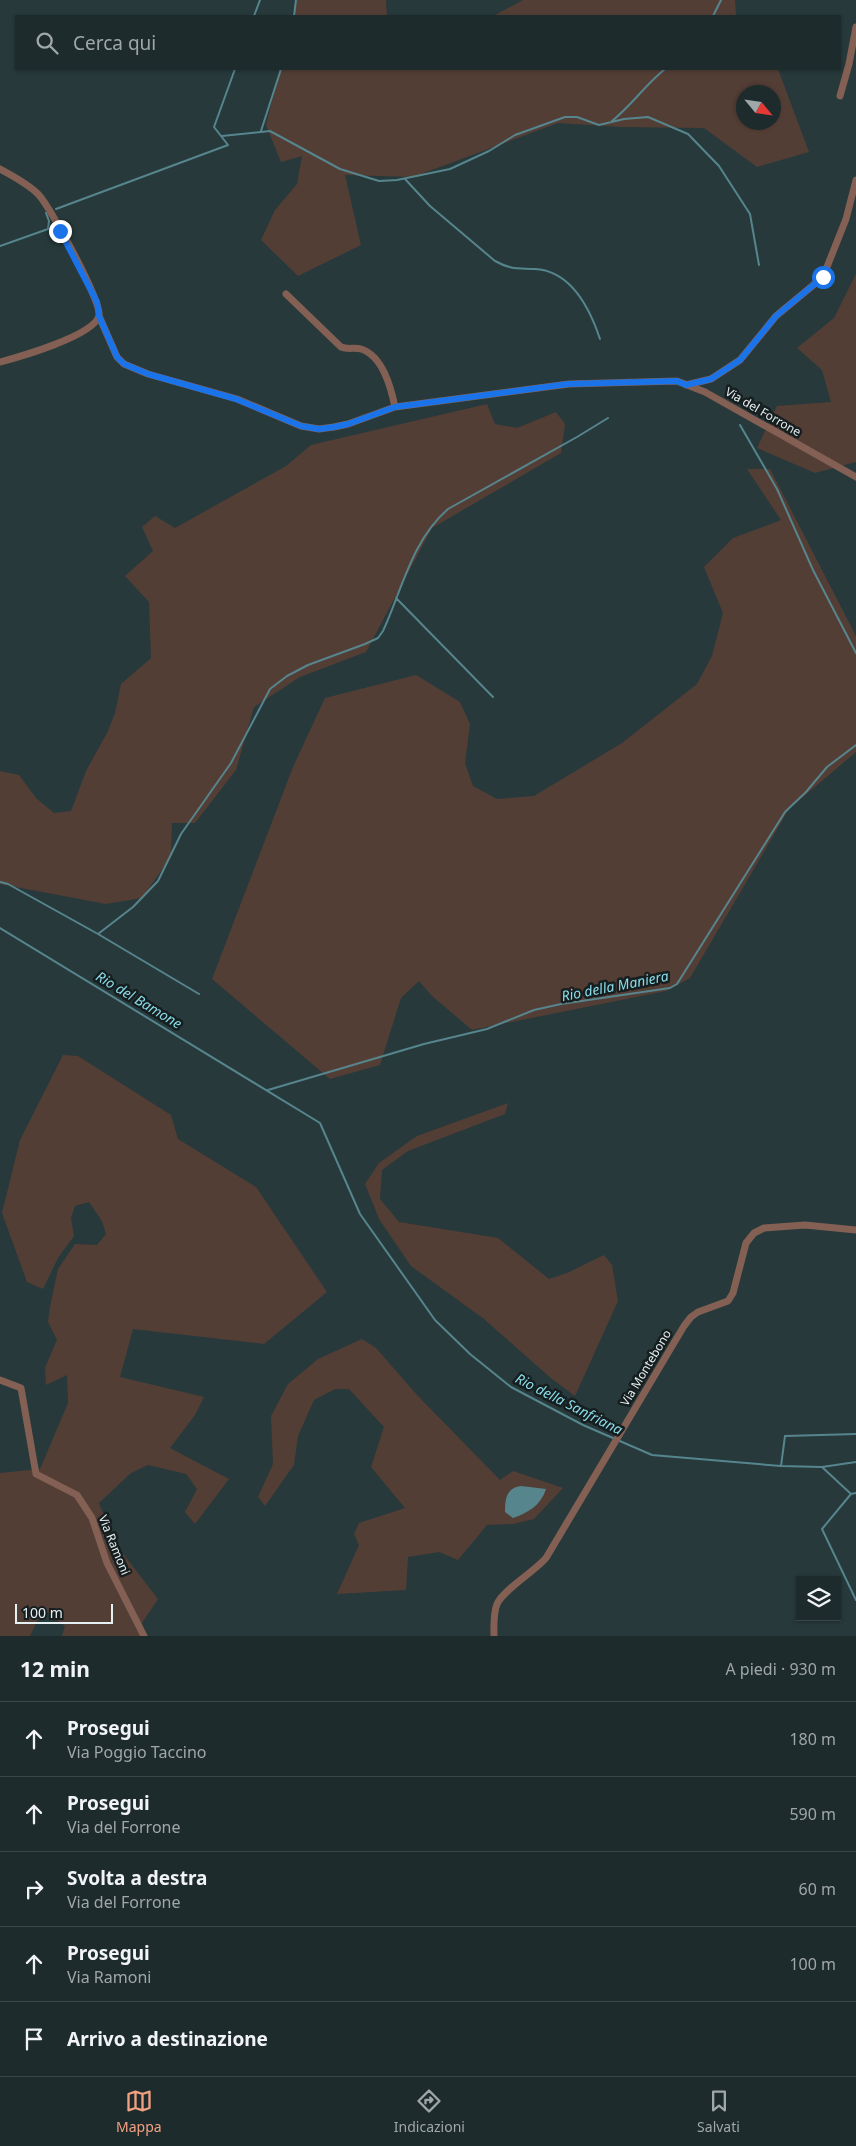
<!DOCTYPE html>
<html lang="it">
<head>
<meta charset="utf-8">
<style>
	:root { --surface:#1d2b2c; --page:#2a3738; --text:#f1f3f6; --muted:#a0a7a9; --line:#3b4748; --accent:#f2a081 }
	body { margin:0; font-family:"Noto Sans",sans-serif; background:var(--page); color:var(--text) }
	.controls { position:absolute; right:15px; bottom:15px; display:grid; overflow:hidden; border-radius:0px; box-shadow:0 1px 4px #0004 }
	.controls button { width:45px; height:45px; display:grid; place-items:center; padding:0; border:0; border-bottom:1px solid var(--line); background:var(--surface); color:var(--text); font:25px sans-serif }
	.compass { position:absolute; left:736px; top:85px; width:45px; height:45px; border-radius:50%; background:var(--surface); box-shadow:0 1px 4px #0004; rotate:119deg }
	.scale { position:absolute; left:15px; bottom:12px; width:98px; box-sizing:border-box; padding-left:5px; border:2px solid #e5f0f2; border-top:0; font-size:14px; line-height:18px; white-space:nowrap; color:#e5f0f2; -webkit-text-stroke:4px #161e1f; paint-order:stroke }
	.stop { position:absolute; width:15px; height:15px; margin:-11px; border:4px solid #1a73e8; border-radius:50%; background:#fff }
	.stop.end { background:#1a73e8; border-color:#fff; box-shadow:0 1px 5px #0008 }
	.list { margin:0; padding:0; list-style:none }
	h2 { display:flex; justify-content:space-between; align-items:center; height:65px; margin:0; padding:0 20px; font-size:21px }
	h2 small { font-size:16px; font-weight:400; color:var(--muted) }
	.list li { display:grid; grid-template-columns:32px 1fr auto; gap:15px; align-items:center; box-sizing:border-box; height:75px; padding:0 20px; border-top:1px solid var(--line) }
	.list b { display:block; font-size:19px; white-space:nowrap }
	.list p { margin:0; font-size:16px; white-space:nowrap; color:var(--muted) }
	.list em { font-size:16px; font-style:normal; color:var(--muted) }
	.icon { flex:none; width:28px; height:28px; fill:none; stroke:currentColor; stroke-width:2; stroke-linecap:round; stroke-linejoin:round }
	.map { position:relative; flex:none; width:856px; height:1636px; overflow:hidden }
	.search { position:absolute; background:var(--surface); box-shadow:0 1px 4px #0004; left:15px; right:15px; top:15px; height:55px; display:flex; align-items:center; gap:12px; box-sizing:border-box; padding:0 18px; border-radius:0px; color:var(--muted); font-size:19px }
	.sheet { height:440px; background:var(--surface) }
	nav { display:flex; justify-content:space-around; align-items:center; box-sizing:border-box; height:70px; border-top:1px solid var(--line); background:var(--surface); font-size:14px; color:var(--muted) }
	nav a { display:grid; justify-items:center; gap:2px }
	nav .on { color:var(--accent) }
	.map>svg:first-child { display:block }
	.green { fill:#533e36; fill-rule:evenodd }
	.water { fill:#56858d }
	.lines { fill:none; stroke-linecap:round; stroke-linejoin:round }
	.stream { stroke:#56858d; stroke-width:2 }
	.minor { stroke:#836053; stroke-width:7 }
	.route { stroke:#1a73e8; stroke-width:6 }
	.labels { text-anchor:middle; stroke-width:5; stroke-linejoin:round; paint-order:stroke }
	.street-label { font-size:12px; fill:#e5f0f2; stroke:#161e1f }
	.water-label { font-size:14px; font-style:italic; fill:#8addea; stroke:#161e1f }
</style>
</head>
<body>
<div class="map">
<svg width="856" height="1636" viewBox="0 0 856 1636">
	<rect width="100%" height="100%" fill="#27393b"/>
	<path class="green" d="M297,0h89l1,16h-94z
		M523,0h212l1,16h-243z
		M280,69h498l31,83 -52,15 -53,-39 -83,-1 -63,-4 -145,54 -68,-2 16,70 -63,31 -37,-36 14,-30 22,-26 5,-28 -21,6 -15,-37zM744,92h30v30h-30z
		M856,274v188l-41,11 -58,-25 20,-42 54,-4 -9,-32 -25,-22 37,-30z
		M487,404l8,20 22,4 39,-16 9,12 -4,29 -129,75 -66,124 -66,25 -46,30 -18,63 -41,53h-23l-1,34 -29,41 -36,6 -106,-20v-113l19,4 17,23 18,15 17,-2 15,-40 22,-40 7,-18 6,-29 30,-26 -2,-56 -24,-26 28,-25 -11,-24 13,-11 20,12 111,-62 25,-21z
		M747,469h23l86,167v116l-67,57 -99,169 -24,13 -194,39 -40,-34 -13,-15 -18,17 -21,67 -50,14 -118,-100 81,-212 32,-69 91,-23 44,27 10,22 -5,39 8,23 24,13 37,-3 88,-53 75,-59 15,-28 11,-43 -19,-46 29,-29 48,-18z
		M63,1055l15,1 93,59 7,24 78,48 71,105 -63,52 -131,-15 -13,48 84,20 -9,18 -25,33 59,31 -34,45 -10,-12 12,-23 -11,-15 -38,-9 -17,8 -32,30 15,39 44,57 -16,24 4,13h-84l3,-10 -22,-17 -13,27h-30v-163l40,-4 28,-66 -1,-28 -21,10 -1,-17 12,-28 -9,-18 2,-15 8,-38 17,-25 22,1 9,-11 -4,-13 -13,-19 -14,4 -4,12 3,18 -16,22 -15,31 -16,-7 -25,-69 18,-73z
		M508,1103l-3,11 -97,37 -26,19 -2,29 19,23 99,16 51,41 18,-6 37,-18 8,10 6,36 -43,95 -23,-17 -68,-60 -73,-53 -32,-47 -14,-35 14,-21 38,-27z
		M362,1339l14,9 42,48 82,84 13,-9 50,17 -29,31 -21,5 -26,1 -29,35 -19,-8 -31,5 -2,33 -69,4 22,-49 -5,-11 5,-11 46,-15 -34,-41 13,-40 -35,-38h-14l-21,11 -16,36 -4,29 -29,41 -7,-9 15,-33 -2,-48 17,-32 30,-25z"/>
	<path class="water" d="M521,1486l25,3c-5,16 -18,24 -33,29l-8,-6c0,-13 1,-24 16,-26z"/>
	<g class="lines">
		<path class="stream" d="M254,16l6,-16
			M294,16l2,-16
			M713,16l8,-16
			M612,121c20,-16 33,-36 53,-52
			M261,131l20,-62
			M222,136l48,-5 70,38 39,12 18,-1 53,-11 39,-18 26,-16 50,-18h12l22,8 25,-6 24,-2 40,17 31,32 31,48 9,51
			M405,179l25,27 65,55c17,9 22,7 40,8 37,2 55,40 65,70
			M56,209l172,-64 -14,-18 21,-58
			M0,246l48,-17 1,-8 -3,-8
			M740,425l37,64 36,81 43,83
			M396,598l97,99
			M0,882l8,2 90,50 101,60
			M0,928l320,195 40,91 75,106 35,34 41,33 72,38 69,30 129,11 41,1 34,-5
			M98,934l35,-27 25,-26 23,-47 50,-71 39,-74 17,-13 21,-11 57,-21 13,-6 5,-7c19,-41 29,-91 65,-122l129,-72 31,-19
			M268,1090l156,-46 63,-15 47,-19 27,-6 109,-16 7,-4 108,-172 21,-20 21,-25 29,-22
			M781,1466l4,-30 71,-2
			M822,1467l29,27
			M851,1494l-29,35 34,71
			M851,1494l5,-1"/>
		<path class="minor" d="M840,96l9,-32 7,-37
			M0,169c13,7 28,15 38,25 12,12 65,110 61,122 -6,20 -80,41 -99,46
			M286,294l55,53c7,3 13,0 20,2 22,7 30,39 34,58
			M99,316l18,41 7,7 24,10 89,25 64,27 18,3 15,-2 14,-3 47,-17 174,-23 108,-3 28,11 151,85
			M686,385l25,-6 29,-19 36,-44 47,-39 23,-58 10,-39
			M0,1380l21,8 15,86 41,21 15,23 15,45 37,73
			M494,1636c0,-10 -1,-22 3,-32 6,-14 37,-32 49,-46l138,-232 7,-9 7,-5 30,-11 5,-8 13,-50 8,-10 10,-5 41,-3 51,5"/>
	</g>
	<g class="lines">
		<path class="route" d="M60,231l37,71 2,14 14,32 4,9 7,7 24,10 88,25 65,27 18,3 15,-2 14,-3 47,-17 173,-23 109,-3 9,4 25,-6 29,-19 36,-44 47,-39"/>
	</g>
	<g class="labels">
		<g class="street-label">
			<text transform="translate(763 412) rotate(30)" y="4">Via del Forrone</text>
			<text transform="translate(646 1368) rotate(-59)" y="4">Via Montebono</text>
			<text transform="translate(114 1545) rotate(68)" y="4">Via Ramoni</text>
		</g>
		<g class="water-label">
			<text transform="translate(615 986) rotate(-11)" y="5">Rio della Maniera</text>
			<text transform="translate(139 1000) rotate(31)" y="5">Rio del Bamone</text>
			<text transform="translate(569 1404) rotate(27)" y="5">Rio della Sanfriana</text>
		</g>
	</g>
</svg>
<div class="controls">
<button><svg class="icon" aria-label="layers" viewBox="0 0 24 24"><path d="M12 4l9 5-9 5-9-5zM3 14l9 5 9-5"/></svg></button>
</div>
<svg class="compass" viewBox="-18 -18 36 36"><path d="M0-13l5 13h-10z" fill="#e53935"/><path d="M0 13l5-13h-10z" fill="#a0a7a9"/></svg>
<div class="scale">100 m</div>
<div class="stop" style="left:823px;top:277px"></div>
<div class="stop end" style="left:60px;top:231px"></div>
<div class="search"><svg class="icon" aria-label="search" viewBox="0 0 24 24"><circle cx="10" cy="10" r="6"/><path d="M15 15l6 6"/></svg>Cerca qui</div>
</div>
<section class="sheet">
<h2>12 min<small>A piedi · 930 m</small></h2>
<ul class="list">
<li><svg class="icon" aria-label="ahead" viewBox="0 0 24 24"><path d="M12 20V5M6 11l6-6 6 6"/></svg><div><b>Prosegui</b><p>Via Poggio Taccino</p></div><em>180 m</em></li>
<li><svg class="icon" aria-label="ahead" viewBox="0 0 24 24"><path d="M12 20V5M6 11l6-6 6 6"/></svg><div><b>Prosegui</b><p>Via del Forrone</p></div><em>590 m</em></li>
<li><svg class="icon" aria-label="right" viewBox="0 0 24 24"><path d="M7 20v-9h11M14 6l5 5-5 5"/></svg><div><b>Svolta a destra</b><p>Via del Forrone</p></div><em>60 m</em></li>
<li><svg class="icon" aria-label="ahead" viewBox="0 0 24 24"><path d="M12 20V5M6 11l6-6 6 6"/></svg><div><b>Prosegui</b><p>Via Ramoni</p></div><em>100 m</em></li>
<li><svg class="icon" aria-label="arrive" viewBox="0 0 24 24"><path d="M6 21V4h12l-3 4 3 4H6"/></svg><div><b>Arrivo a destinazione</b></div></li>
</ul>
</section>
<nav>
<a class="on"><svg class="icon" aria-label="map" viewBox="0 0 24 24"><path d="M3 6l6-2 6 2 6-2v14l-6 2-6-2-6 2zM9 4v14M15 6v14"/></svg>Mappa</a>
<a><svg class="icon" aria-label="directions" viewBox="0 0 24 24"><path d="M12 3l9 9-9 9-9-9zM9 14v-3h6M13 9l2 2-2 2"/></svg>Indicazioni</a>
<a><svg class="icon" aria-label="saved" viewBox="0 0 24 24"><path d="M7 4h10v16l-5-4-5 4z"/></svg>Salvati</a>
</nav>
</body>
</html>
